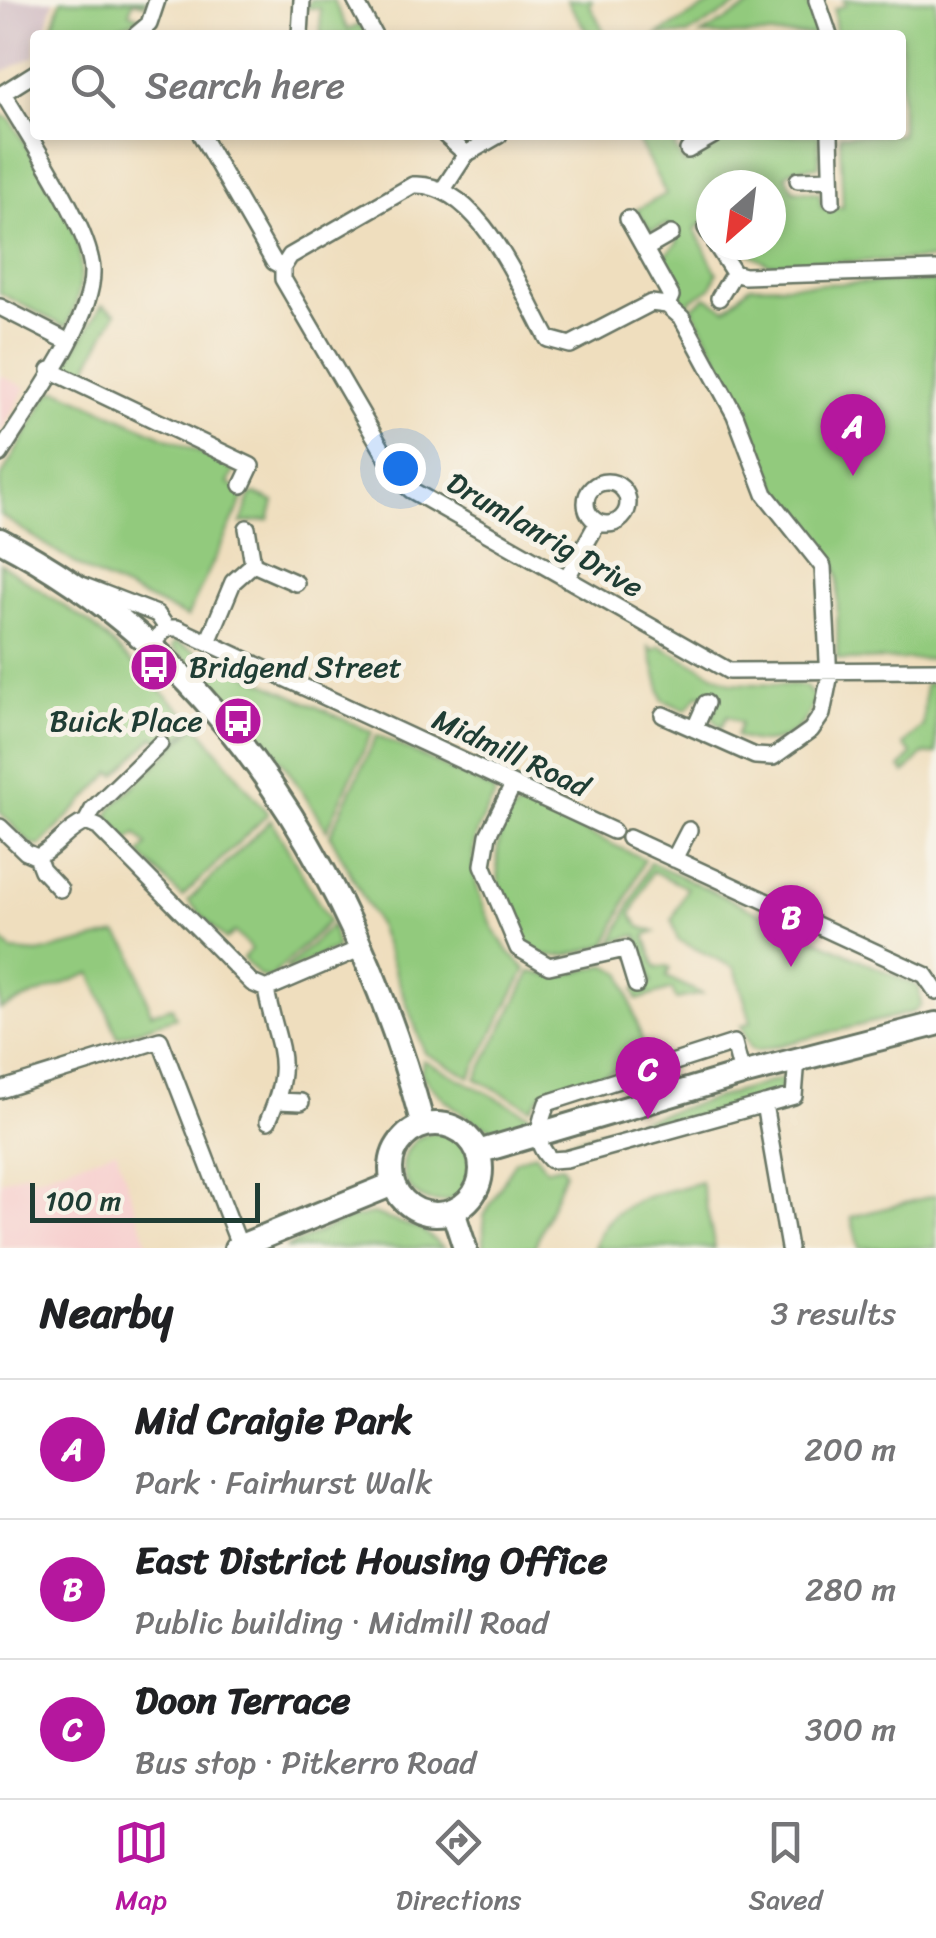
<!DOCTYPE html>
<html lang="en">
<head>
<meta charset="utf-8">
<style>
	:root { --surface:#fff; --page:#f2f2f2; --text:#202124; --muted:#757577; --line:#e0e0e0; --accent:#b5179e }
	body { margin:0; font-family:Sriracha,sans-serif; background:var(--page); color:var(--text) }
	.compass { position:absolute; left:696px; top:170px; width:90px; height:90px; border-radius:50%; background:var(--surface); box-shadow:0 5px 15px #0003; rotate:208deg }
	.scale { position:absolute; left:30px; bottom:25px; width:230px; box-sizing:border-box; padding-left:10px; border:5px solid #1f3d34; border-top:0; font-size:28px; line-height:35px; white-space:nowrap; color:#1f3d34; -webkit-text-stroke:8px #f7f3e8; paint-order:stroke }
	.you { position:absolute; left:400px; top:468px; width:35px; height:35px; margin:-25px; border:8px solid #fff; border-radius:50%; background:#1a73e8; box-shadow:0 0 0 15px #1a73e833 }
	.badge { display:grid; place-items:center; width:65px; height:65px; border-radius:50%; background:var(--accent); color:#fff; font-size:32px; font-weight:700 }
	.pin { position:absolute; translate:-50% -82px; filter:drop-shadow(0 2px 5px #0008) }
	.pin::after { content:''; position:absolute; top:52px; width:35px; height:30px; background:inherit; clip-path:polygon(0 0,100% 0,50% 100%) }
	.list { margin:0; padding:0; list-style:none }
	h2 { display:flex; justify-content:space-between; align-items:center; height:130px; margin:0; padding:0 40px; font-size:42px }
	h2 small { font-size:32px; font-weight:400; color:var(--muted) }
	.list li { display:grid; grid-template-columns:65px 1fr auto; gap:30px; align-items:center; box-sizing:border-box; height:140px; padding:0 40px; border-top:2px solid var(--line) }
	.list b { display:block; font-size:38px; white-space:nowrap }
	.list p { margin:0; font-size:32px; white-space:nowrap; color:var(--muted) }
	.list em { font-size:32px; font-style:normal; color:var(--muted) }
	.icon { flex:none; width:55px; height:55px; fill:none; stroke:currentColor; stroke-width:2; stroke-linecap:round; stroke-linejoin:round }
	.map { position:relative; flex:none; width:936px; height:1248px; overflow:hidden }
	.search { position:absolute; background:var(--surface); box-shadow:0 5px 15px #0003; left:30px; right:30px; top:30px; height:110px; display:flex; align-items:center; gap:25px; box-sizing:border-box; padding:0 35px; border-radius:10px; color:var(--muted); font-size:38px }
	.sheet { height:550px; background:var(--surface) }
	nav { display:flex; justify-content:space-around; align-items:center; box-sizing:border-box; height:140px; border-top:2px solid var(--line); background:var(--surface); font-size:28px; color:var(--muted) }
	nav a { display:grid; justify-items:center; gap:5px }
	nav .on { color:var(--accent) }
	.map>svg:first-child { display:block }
	.built { fill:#f7d0cf }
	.industrial { fill:#d2bec5 }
	.green { fill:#92ca7d; stroke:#588458; stroke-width:2.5 }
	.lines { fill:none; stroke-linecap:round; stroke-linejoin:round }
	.street-casing { stroke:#687564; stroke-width:20 }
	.secondary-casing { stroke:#687564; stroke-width:28 }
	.street { stroke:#fff; stroke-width:15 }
	.secondary { stroke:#fff; stroke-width:22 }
	.labels { text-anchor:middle; stroke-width:10; stroke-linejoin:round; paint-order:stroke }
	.street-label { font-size:30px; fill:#1f3d34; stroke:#f7f3e8 }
	.poi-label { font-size:30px; fill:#1f3d34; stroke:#f7f3e8; text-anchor:start }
</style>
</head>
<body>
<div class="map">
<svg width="936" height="1248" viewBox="0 0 936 1248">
	<rect width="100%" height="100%" fill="#f7f3e8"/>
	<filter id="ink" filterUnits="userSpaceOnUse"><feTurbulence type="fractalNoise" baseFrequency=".01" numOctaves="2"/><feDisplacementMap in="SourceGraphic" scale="20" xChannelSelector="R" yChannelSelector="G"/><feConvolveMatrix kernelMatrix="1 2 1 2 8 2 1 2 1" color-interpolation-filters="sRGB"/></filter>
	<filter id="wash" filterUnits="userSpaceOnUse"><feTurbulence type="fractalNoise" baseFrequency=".0048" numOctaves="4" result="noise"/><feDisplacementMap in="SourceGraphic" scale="40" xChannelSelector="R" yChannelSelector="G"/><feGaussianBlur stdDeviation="2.25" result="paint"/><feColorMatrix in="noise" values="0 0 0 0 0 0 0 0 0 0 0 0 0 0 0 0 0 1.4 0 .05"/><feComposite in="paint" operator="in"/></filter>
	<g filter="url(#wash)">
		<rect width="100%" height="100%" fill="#efdebe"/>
		<path class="built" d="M0,375l26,13 -26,45z
			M116,1150l33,98h-149v-67l26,-9 4,7z"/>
		<path class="industrial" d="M0,0h54l-10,35h-9v21l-35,17z"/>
		<path class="green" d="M61,0h85l-1,4 -12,-3 -4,12 11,4 -2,3 -46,15h-42z
			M310,0h23l15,30 12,-6 7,11h-46l-1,-27h-14z
			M567,0h25l-2,6 16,29h-17z
			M718,0h29l-60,35h-30z
			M761,0h44l10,18 2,17h-116z
			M843,0h93v259l-167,5 -35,-19h37v-60h-60v34l-17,10 23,44 -6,15 -21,13 -3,11 -24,-55 15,-15 -10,-18 -17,7 -15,-21 30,-16 -31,-59h58l-19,11 10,18 51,-29h84v31l-26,3 -7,6 7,15 26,3 3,15 21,-1 -3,-72h61v-100h-65l-2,-26 12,-4z
			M0,114l11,6c39,70 98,128 55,207l-66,-34z
			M936,281v378l-93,1 -6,-2 1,-81 -4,-16 -58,-73 -28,-72 -56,-108 14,-11 20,12 24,-23z
			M102,305l14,8 -33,62 -12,-5 -3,-9z
			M58,390l177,78 -7,16 18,9 -59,124 -97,-44 -90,-58v-36l49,-86z
			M256,494l18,8 -5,18 -28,3 10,-28z
			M0,563l92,62 103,98 -24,24 -17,-10 -38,38 -4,-3 -72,74 -9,-2 -31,-32z
			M175,642l197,90 -45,98 -43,-66 -49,-60 -64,-57z
			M660,646l71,37 74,3 10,12c-12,39 -43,53 -79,38l5,-13 -14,-7 -6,12 -9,-11 6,-14 -19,-9 -13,16 -23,-10 -14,-53 5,3z
			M925,684h11v70h-13l-18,19 -5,-5 12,-14 -9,-9 20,-19z
			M197,725l71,89 -86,83 -42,-43 7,-9 -11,-11 -8,7 -19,-24 2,-9z
			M377,735l116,55 2,6c-7,14 -17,29 -20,44 -9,42 19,103 51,129l-56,108 -45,-24 -47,-128 -48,-90z
			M520,806h10l114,53 -37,85c-20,5 -49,19 -69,8 -38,-22 -60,-119 -18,-146z
			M271,820l58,101 -59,57 -10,-2 -17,-18 8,-9 -16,-17 -9,8 -38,-39z
			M650,862l269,125 2,18 -8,7 -156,39 -6,-2 -10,-23 10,-4 -16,-54 -57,-28 -6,-20 15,-32 -35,-17 -21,44 9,12 15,5 -10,4 11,32 11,-2 3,2 -4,9 36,17 -26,5 -4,-10 -35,11 -3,-11 18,-7 -15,-47 -24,7z
			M332,925l5,23 -49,22 -2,-2z
			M117,934l15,17 19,62 21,-6 4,10 -58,20 -27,-64 -91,36v-71l12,13 26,2z
			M606,965l16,8 26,87 -107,34 -10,14 -55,-29 55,-107 25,5z
			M423,1060l107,55 -3,8c-7,2 -17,7 -24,7 -27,0 -67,-36 -82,-56z
			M787,1077l-9,17 -217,60 -11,-7z
			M403 1167a35 35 0 1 1 70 0a35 35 0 1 1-70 0Z
			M535,1153l11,16 16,-3 3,6 -31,76h-50v-32l31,-55z
			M701,1182l14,66h-121c15,-50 63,-53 107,-66z
			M936,1195v53h-77l-8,-31z
			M373,1214l49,16 22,18h-159l63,-29z"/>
	</g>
	<g filter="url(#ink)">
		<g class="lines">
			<g class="street-casing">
				<path id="street" d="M355,0l19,35
					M817,0l12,35
					M136,35l13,-11 8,-24
					M300,35l2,-35
					M0,95l35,-22
					M201,135l73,127 9,5v12l117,201 11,10 318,181 207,-1
					M445,135l21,19
					M830,135l2,66
					M688,150l26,-15
					M798,180l33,-1
					M444,188l22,-34 33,-19
					M628,219l43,77 -4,9 15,13 53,97 30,79 58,73 6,112 -7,35 -11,16 -38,27 -18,-1 -92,-41
					M706,228l5,8
					M716,245l18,28 10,3 192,-6
					M645,249l26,-15
					M283,267l7,-11 123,-71c66,-4 107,104 135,154l22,6 81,-42 16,2
					M719,298l15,-25
					M0,307l67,34
					M50,370l201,96 -9,19
					M0,454c27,-45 94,-132 92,-184 -2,-43 -66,-137 -89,-177
					M586 503a21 21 0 1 1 42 0a21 21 0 1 1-42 0Z
					M247,528l6,36
					M566,579l32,-57
					M79,584l78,30 10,14
					M208,642l25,-60 20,-18 43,19
					M148,647l19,-19h10l436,203
					M695,728l11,-25
					M513,785l-25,50 -5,30 35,83 31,18 76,-17 11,36
					M86,822l12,5 154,156 14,6c10,58 30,70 2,132
					M0,827l26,25 11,5c20,-9 30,-29 49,-35l7,-13 67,-65
					M629,838l296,137 11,16
					M37,857l5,13 18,19
					M674,859l15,-29
					M266,989l98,-42
					M742,1074l-8,-31 -187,60c-8,23 -15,39 4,57l15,-1 228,-63 3,-37
					M0,1090l160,-50 80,207
					M277,1101l24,1
					M764,1104l25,144"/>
			</g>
			<g class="secondary-casing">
				<path id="secondary" d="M0,540c227,118 359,347 423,585
					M391 1169a45 45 0 1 1 90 0a45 45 0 1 1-90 0Z
					M478,1152l264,-78 194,-50
					M453,1211l12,37
					M236,1248l157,-64"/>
			</g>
			<use href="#street" class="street"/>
			<use href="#secondary" class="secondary"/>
		</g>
	</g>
	<defs>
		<g id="bus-disc" transform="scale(2.5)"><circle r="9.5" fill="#b5179e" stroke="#f7f3e8"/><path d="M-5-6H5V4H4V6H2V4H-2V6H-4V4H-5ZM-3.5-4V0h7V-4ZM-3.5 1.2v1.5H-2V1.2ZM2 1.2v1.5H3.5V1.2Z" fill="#fff"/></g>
	</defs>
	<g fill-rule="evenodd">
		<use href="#bus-disc" x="154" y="667"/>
		<use href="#bus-disc" x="238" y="721"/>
	</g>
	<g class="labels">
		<g class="street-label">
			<text transform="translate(545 535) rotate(30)" y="10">Drumlanrig Drive</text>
			<text transform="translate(511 753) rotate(25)" y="10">Midmill Road</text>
		</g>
		<g class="poi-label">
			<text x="189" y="677">Bridgend Street</text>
			<text x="203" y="731" text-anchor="end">Buick Place</text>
		</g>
	</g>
</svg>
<svg class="compass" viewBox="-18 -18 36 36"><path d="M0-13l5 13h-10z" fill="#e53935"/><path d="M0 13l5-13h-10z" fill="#757577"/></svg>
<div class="scale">100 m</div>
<div class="you"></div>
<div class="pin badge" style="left:853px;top:476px">A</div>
<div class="pin badge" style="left:791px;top:967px">B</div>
<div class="pin badge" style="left:648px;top:1119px">C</div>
<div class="search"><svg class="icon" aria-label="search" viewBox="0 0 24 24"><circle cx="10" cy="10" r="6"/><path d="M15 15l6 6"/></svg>Search here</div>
</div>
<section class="sheet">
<h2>Nearby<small>3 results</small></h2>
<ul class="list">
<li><span class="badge">A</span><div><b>Mid Craigie Park</b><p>Park · Fairhurst Walk</p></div><em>200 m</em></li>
<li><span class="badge">B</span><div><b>East District Housing Office</b><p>Public building · Midmill Road</p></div><em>280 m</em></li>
<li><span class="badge">C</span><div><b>Doon Terrace</b><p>Bus stop · Pitkerro Road</p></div><em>300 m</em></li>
</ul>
</section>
<nav>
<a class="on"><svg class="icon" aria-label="map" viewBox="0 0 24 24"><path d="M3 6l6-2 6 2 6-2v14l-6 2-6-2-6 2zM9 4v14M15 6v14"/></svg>Map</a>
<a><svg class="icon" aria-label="directions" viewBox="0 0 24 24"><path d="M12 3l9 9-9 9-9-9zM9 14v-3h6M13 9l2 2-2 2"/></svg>Directions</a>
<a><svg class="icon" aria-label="saved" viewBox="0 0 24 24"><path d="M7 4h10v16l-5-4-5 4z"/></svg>Saved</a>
</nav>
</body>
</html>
